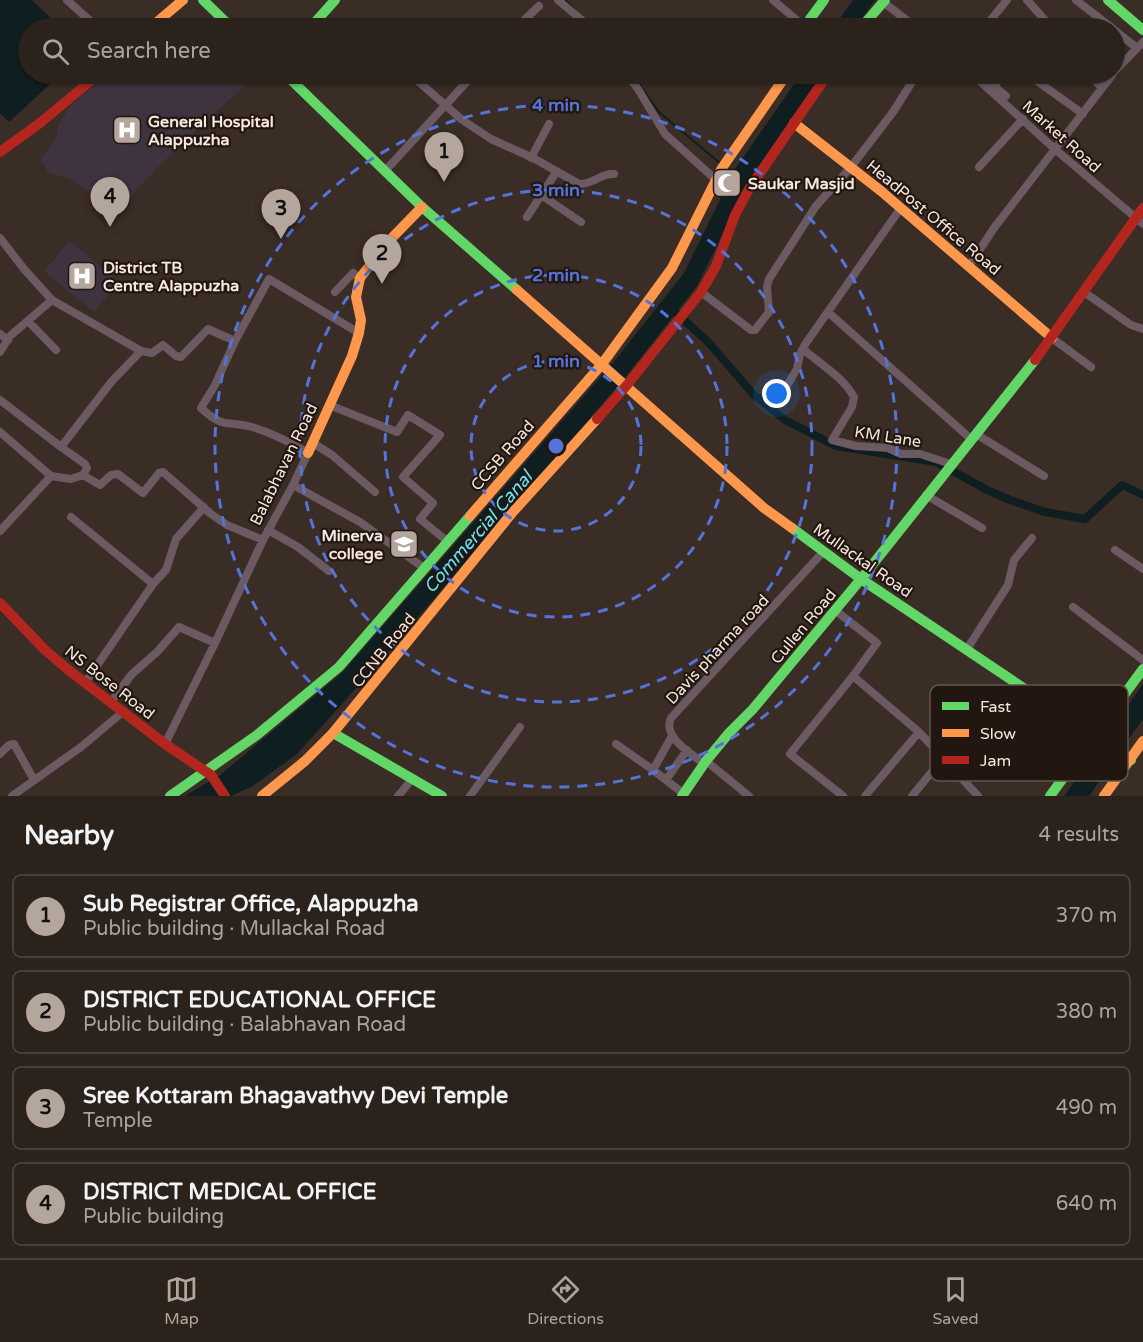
<!DOCTYPE html>
<html lang="en">
<head>
<meta charset="utf-8">
<style>
	:root { --surface:#2c221c; --page:#382f29; --text:#f1f3f6; --muted:#a6a4a3; --line:#483f3b; --accent:#b5a69d }
	body { margin:0; font-family:"Varela Round",sans-serif; background:var(--page); color:var(--text) }
	.you { position:absolute; left:777px; top:394px; width:21px; height:21px; margin:-15px; border:4px solid #fff; border-radius:50%; background:#1a73e8; box-shadow:0 0 0 9px #1a73e833 }
	.badge { display:grid; place-items:center; width:39px; height:39px; border-radius:50%; background:var(--accent); color:#111; font-size:20px; font-weight:700 }
	.pin { position:absolute; translate:-50% -50px; filter:drop-shadow(0 2px 3px #0008) }
	.pin::after { content:''; position:absolute; top:32px; width:21px; height:18px; background:inherit; clip-path:polygon(0 0,100% 0,50% 100%) }
	.list { margin:0; padding:0; list-style:none }
	h2 { display:flex; justify-content:space-between; align-items:center; height:78px; margin:0; padding:0 24px; font-size:26px }
	h2 small { font-size:20px; font-weight:400; color:var(--muted) }
	.list li { display:grid; grid-template-columns:39px 1fr auto; gap:18px; align-items:center; box-sizing:border-box; height:84px; margin:0 12px 12px; padding:0 12px; border:2px solid var(--line); border-radius:9px }
	.list b { display:block; font-size:22px; white-space:nowrap }
	.list p { margin:0; font-size:20px; white-space:nowrap; color:var(--muted) }
	.list em { font-size:20px; font-style:normal; color:var(--muted) }
	.icon { flex:none; width:33px; height:33px; fill:none; stroke:currentColor; stroke-width:2; stroke-linecap:round; stroke-linejoin:round }
	.map { position:relative; flex:none; width:1143px; height:796px; overflow:hidden }
	.search { position:absolute; background:var(--surface); box-shadow:0 2px 4px #0004; left:18px; right:18px; top:18px; height:66px; display:flex; align-items:center; gap:15px; box-sizing:border-box; padding:0 21px; border-radius:33px; color:var(--muted); font-size:22px }
	.sheet { height:462px; background:var(--surface) }
	nav { display:flex; justify-content:space-around; align-items:center; box-sizing:border-box; height:84px; border-top:2px solid var(--line); background:var(--surface); font-size:16px; color:var(--muted) }
	nav a { display:grid; justify-items:center; gap:3px }
	nav .on { color:var(--accent) }
	.map>svg:first-child { display:block }
	.medical { fill:#3e333f }
	.water { fill:#0f1e20 }
	.lines { fill:none; stroke-linecap:round; stroke-linejoin:round }
	.stream { stroke:#0f1e20; stroke-width:2 }
	.canal { stroke:#0f1e20; stroke-width:8 }
	.street { stroke:#6b5a62; stroke-width:8 }
	.fast { stroke:#63d668; stroke-width:10 }
	.slow { stroke:#ff974d; stroke-width:10 }
	.jam { stroke:#b3261e; stroke-width:10 }
	.ring { fill:none; stroke:#5474da; stroke-width:3; stroke-dasharray:10 8 }
	.labels { text-anchor:middle; stroke-width:4.5; stroke-linejoin:round; paint-order:stroke }
	.poi-label { font-size:16px; font-weight:bold; fill:#f7e7de; stroke:#211610; text-anchor:start }
	.street-label { font-size:16px; fill:#f7e7de; stroke:#211610 }
	.water-label { font-size:18px; font-style:italic; fill:#63e6f8; stroke:#211610 }
	.key { fill:#211610; stroke:#61554e; stroke-width:1.5 }
	.key-label { font-size:16px; fill:#f7e7de }
	.centre { fill:#5474da; stroke:#211610; stroke-width:3 }
	.ring-label { font-size:18px; text-anchor:middle; font-weight:bold; fill:#5474da; stroke:#211610; stroke-width:4.5; stroke-linejoin:round; paint-order:stroke }
</style>
</head>
<body>
<div class="map">
<svg width="1143" height="796" viewBox="0 0 1143 796">
	<rect width="100%" height="100%" fill="#3a2d25"/>
	<path class="medical" d="M108,74h149l-99,93 -31,34 -41,-10 -14,-11 -24,-8 -8,-12 16,-22 3,-15 12,-18z
		M70,241l49,41 -25,30 -50,-41z"/>
	<path class="water" d="M0,0h32l29,28h-33v46h33l-52,48 -9,-9z
		M853,0h22l-20,28h-22z
		M801,74h22l-31,43 -47,72 -48,97 -70,89 -259,300 -71,79 -44,32 -22,10h-46l35,-21 121,-101 275,-315 68,-86 51,-104z
		M1143,684v35l-54,77h-25z"/>
	<g class="lines">
		<path class="stream" d="M565,0l10,10
			M632,74l27,38 62,52"/>
		<path class="canal" d="M670,307l39,36 45,52 31,25 51,26 100,16 53,29 21,9 35,12 40,7 37,-34 21,10"/>
		<path class="street" d="M67,0l31,28
			M558,0l33,28
			M773,0l33,28
			M1027,0l25,28
			M1076,0l36,28
			M883,2l34,26
			M516,28l23,-22
			M984,28l23,-28
			M1114,30l23,18
			M1114,72l29,-30
			M410,74l51,45 30,20 44,20 44,25c13,1 22,-11 35,-10
			M626,74l12,15 27,45 50,45
			M972,74l84,76 87,74
			M1004,74l-10,12 12,10
			M1089,74l13,14
			M1037,81l46,33
			M531,158l18,-34
			M979,167l44,-48
			M385,171l89,-97
			M541,195l40,27
			M527,217l30,-46
			M0,238l24,31 28,31 89,51 -29,30 -51,66 24,17 2,4 -4,7 -12,4 -20,-3 -51,55
			M969,266l25,-38 119,-154
			M335,292l18,-19 7,5
			M701,292l50,38h4l14,-18 -2,-25 2,-8 47,-73 35,-39 42,-55 24,-38
			M1084,292l47,33 12,4
			M829,313l142,126
			M28,321l28,29
			M0,334l8,6
			M1052,338l39,29
			M803,349c17,15 40,28 51,48l-2,10 -20,33 24,6 32,2 13,6h19l31,10
			M141,351l11,2 11,-8 13,11 5,1 27,-28 27,12 34,-62 90,54
			M0,352l10,-16 42,-36
			M0,400l61,47
			M777,402l20,-33 3,-15 6,-11 94,-134
			M329,405l68,27 11,-17 32,20 -37,42 30,26 -13,16 27,22
			M0,432l51,44
			M976,434l68,42
			M313,443l19,12 43,37
			M83,475l17,10 11,-10 7,-1 25,19 16,-20 4,-1 48,42 16,11 36,15
			M293,485l67,37 64,46
			M926,495l56,33
			M71,517l82,67 -68,99
			M268,530l30,17 31,24
			M1115,550l28,19
			M153,584l13,-14 10,-31 28,-32
			M1073,607l70,53
			M836,611l41,32 -24,33 66,56 59,64
			M967,649l41,-64 6,-25 18,-22
			M111,702l21,-28 25,-22 22,-25 36,16
			M672,736l-19,34 31,24
			M165,744l50,-101 48,-103 30,-55 15,-32c-18,-11 -36,-20 -56,-26 -26,-7 -27,3 -51,-19l14,-23 20,-44
			M616,744l37,26
			M0,754l9,-9 5,-1 20,36
			M706,761l43,35
			M704,764c-13,-11 -42,-27 -33,-46l152,-166
			M666,780l21,-30
			M12,796l69,-49 43,-36
			M398,796l15,-18
			M470,796l50,-69
			M843,796l-53,-42 63,-78
			M865,796l54,-64
			M912,796l32,-39"/>
		<path class="fast" d="M203,0l29,28
			M1108,0l35,30
			M310,28l25,-28
			M806,28l4,-9 14,-19
			M861,28l24,-28
			M285,74l137,133 95,83
			M792,528l69,51 174,-219
			M333,733l109,63
			M170,796l87,-61 82,-68 131,-151
			M682,796l24,-35 23,-28 24,-24 108,-130 270,181
			M1050,796l93,-127"/>
		<path class="slow" d="M150,28l33,-28
			M794,123l87,68 171,147
			M517,290l247,218 28,20
			M308,453l44,-97 7,-23 2,-13 -5,-23 4,-19 28,-36 34,-35
			M470,516l132,-152 70,-96 50,-100 65,-94
			M262,796l43,-35 28,-28 179,-220 85,-94
			M1104,796l39,-55"/>
		<path class="jam" d="M0,152l40,-29 59,-49
			M1035,360l108,-152
			M597,419l30,-34 74,-93 15,-26 19,-51 14,-26 79,-115
			M0,603l44,46 22,19 99,76 46,31 14,21"/>
	</g>
	<g class="ring">
		<circle cx="556" cy="446" r="85"/>
		<circle cx="556" cy="446" r="171"/>
		<circle cx="556" cy="446" r="256"/>
		<circle cx="556" cy="446" r="341"/>
	</g>
	<defs>
		<g id="hospital-square" transform="scale(1.5)"><rect x="-9" y="-9" width="18" height="18" rx="4" fill="#b5a69d" stroke="#211610"/><path d="M-5-5h3v3.5h4V-5h3V5h-3V1.5h-4V5h-3Z" fill="#fff"/></g>
		<g id="mosque-square" transform="scale(1.5)"><rect x="-9" y="-9" width="18" height="18" rx="4" fill="#b5a69d" stroke="#211610"/><path d="M3.5-4.9A6 6 0 1 0 3.5 4.9A5 5 0 1 1 3.5-4.9Z" fill="#fff"/></g>
		<g id="university-square" transform="scale(1.5)"><rect x="-9" y="-9" width="18" height="18" rx="4" fill="#b5a69d" stroke="#211610"/><path d="M0-5L7-2L0 1L-7-2ZM-4 1L0 2.5L4 1V4Q0 6-4 4Z" fill="#fff"/></g>
	</defs>
	<g fill-rule="evenodd">
		<use href="#hospital-square" x="127" y="130"/>
		<use href="#mosque-square" x="727" y="183"/>
		<use href="#hospital-square" x="82" y="276"/>
		<use href="#university-square" x="404" y="544"/>
	</g>
	<g class="labels">
		<g class="poi-label">
			<text x="148" y="127">General Hospital<tspan x="148" dy="18">Alappuzha</tspan></text>
			<text x="748" y="189">Saukar Masjid</text>
			<text x="103" y="273">District TB<tspan x="103" dy="18">Centre Alappuzha</tspan></text>
			<text x="383" y="541" text-anchor="end">Minerva<tspan x="383" dy="18">college</tspan></text>
		</g>
		<g class="street-label">
			<text transform="translate(1062 136) rotate(42)" y="6">Market Road</text>
			<text transform="translate(934 217) rotate(40)" y="6">HeadPost Office Road</text>
			<text transform="translate(888 436) rotate(9)" y="6">KM Lane</text>
			<text transform="translate(502 455) rotate(-49)" y="6">CCSB Road</text>
			<text transform="translate(283 464) rotate(-64)" y="6">Balabhavan Road</text>
			<text transform="translate(863 560) rotate(35)" y="6">Mullackal Road</text>
			<text transform="translate(803 626) rotate(-50)" y="6">Cullen Road</text>
			<text transform="translate(717 649) rotate(-47)" y="6">Davis pharma road</text>
			<text transform="translate(383 650) rotate(-51)" y="6">CCNB Road</text>
			<text transform="translate(110 682) rotate(38)" y="6">NS Bose Road</text>
		</g>
		<g class="water-label">
			<text transform="translate(478 532) rotate(-49)" y="6">Commercial Canal</text>
		</g>
	</g>
	<rect x="930" y="685" width="198" height="96" rx="9" class="key"/>
	<rect x="942" y="702" width="27" height="8" fill="#63d668"/>
	<rect x="942" y="729" width="27" height="8" fill="#ff974d"/>
	<rect x="942" y="756" width="27" height="8" fill="#b3261e"/>
	<g class="key-label">
		<text x="980" y="712">Fast</text>
		<text x="980" y="739">Slow</text>
		<text x="980" y="766">Jam</text>
	</g>
	<circle cx="556" cy="446" r="9" class="centre"/>
	<g class="ring-label">
		<text x="556" y="111">4 min</text>
		<text x="556" y="196">3 min</text>
		<text x="556" y="281">2 min</text>
		<text x="556" y="367">1 min</text>
	</g>
</svg>
<div class="you"></div>
<div class="pin badge" style="left:444px;top:182px">1</div>
<div class="pin badge" style="left:382px;top:284px">2</div>
<div class="pin badge" style="left:281px;top:239px">3</div>
<div class="pin badge" style="left:110px;top:227px">4</div>
<div class="search"><svg class="icon" aria-label="search" viewBox="0 0 24 24"><circle cx="10" cy="10" r="6"/><path d="M15 15l6 6"/></svg>Search here</div>
</div>
<section class="sheet">
<h2>Nearby<small>4 results</small></h2>
<ul class="list">
<li><span class="badge">1</span><div><b>Sub Registrar Office, Alappuzha</b><p>Public building · Mullackal Road</p></div><em>370 m</em></li>
<li><span class="badge">2</span><div><b>DISTRICT EDUCATIONAL OFFICE</b><p>Public building · Balabhavan Road</p></div><em>380 m</em></li>
<li><span class="badge">3</span><div><b>Sree Kottaram Bhagavathvy Devi Temple</b><p>Temple</p></div><em>490 m</em></li>
<li><span class="badge">4</span><div><b>DISTRICT MEDICAL OFFICE</b><p>Public building</p></div><em>640 m</em></li>
</ul>
</section>
<nav>
<a class="on"><svg class="icon" aria-label="map" viewBox="0 0 24 24"><path d="M3 6l6-2 6 2 6-2v14l-6 2-6-2-6 2zM9 4v14M15 6v14"/></svg>Map</a>
<a><svg class="icon" aria-label="directions" viewBox="0 0 24 24"><path d="M12 3l9 9-9 9-9-9zM9 14v-3h6M13 9l2 2-2 2"/></svg>Directions</a>
<a><svg class="icon" aria-label="saved" viewBox="0 0 24 24"><path d="M7 4h10v16l-5-4-5 4z"/></svg>Saved</a>
</nav>
</body>
</html>
